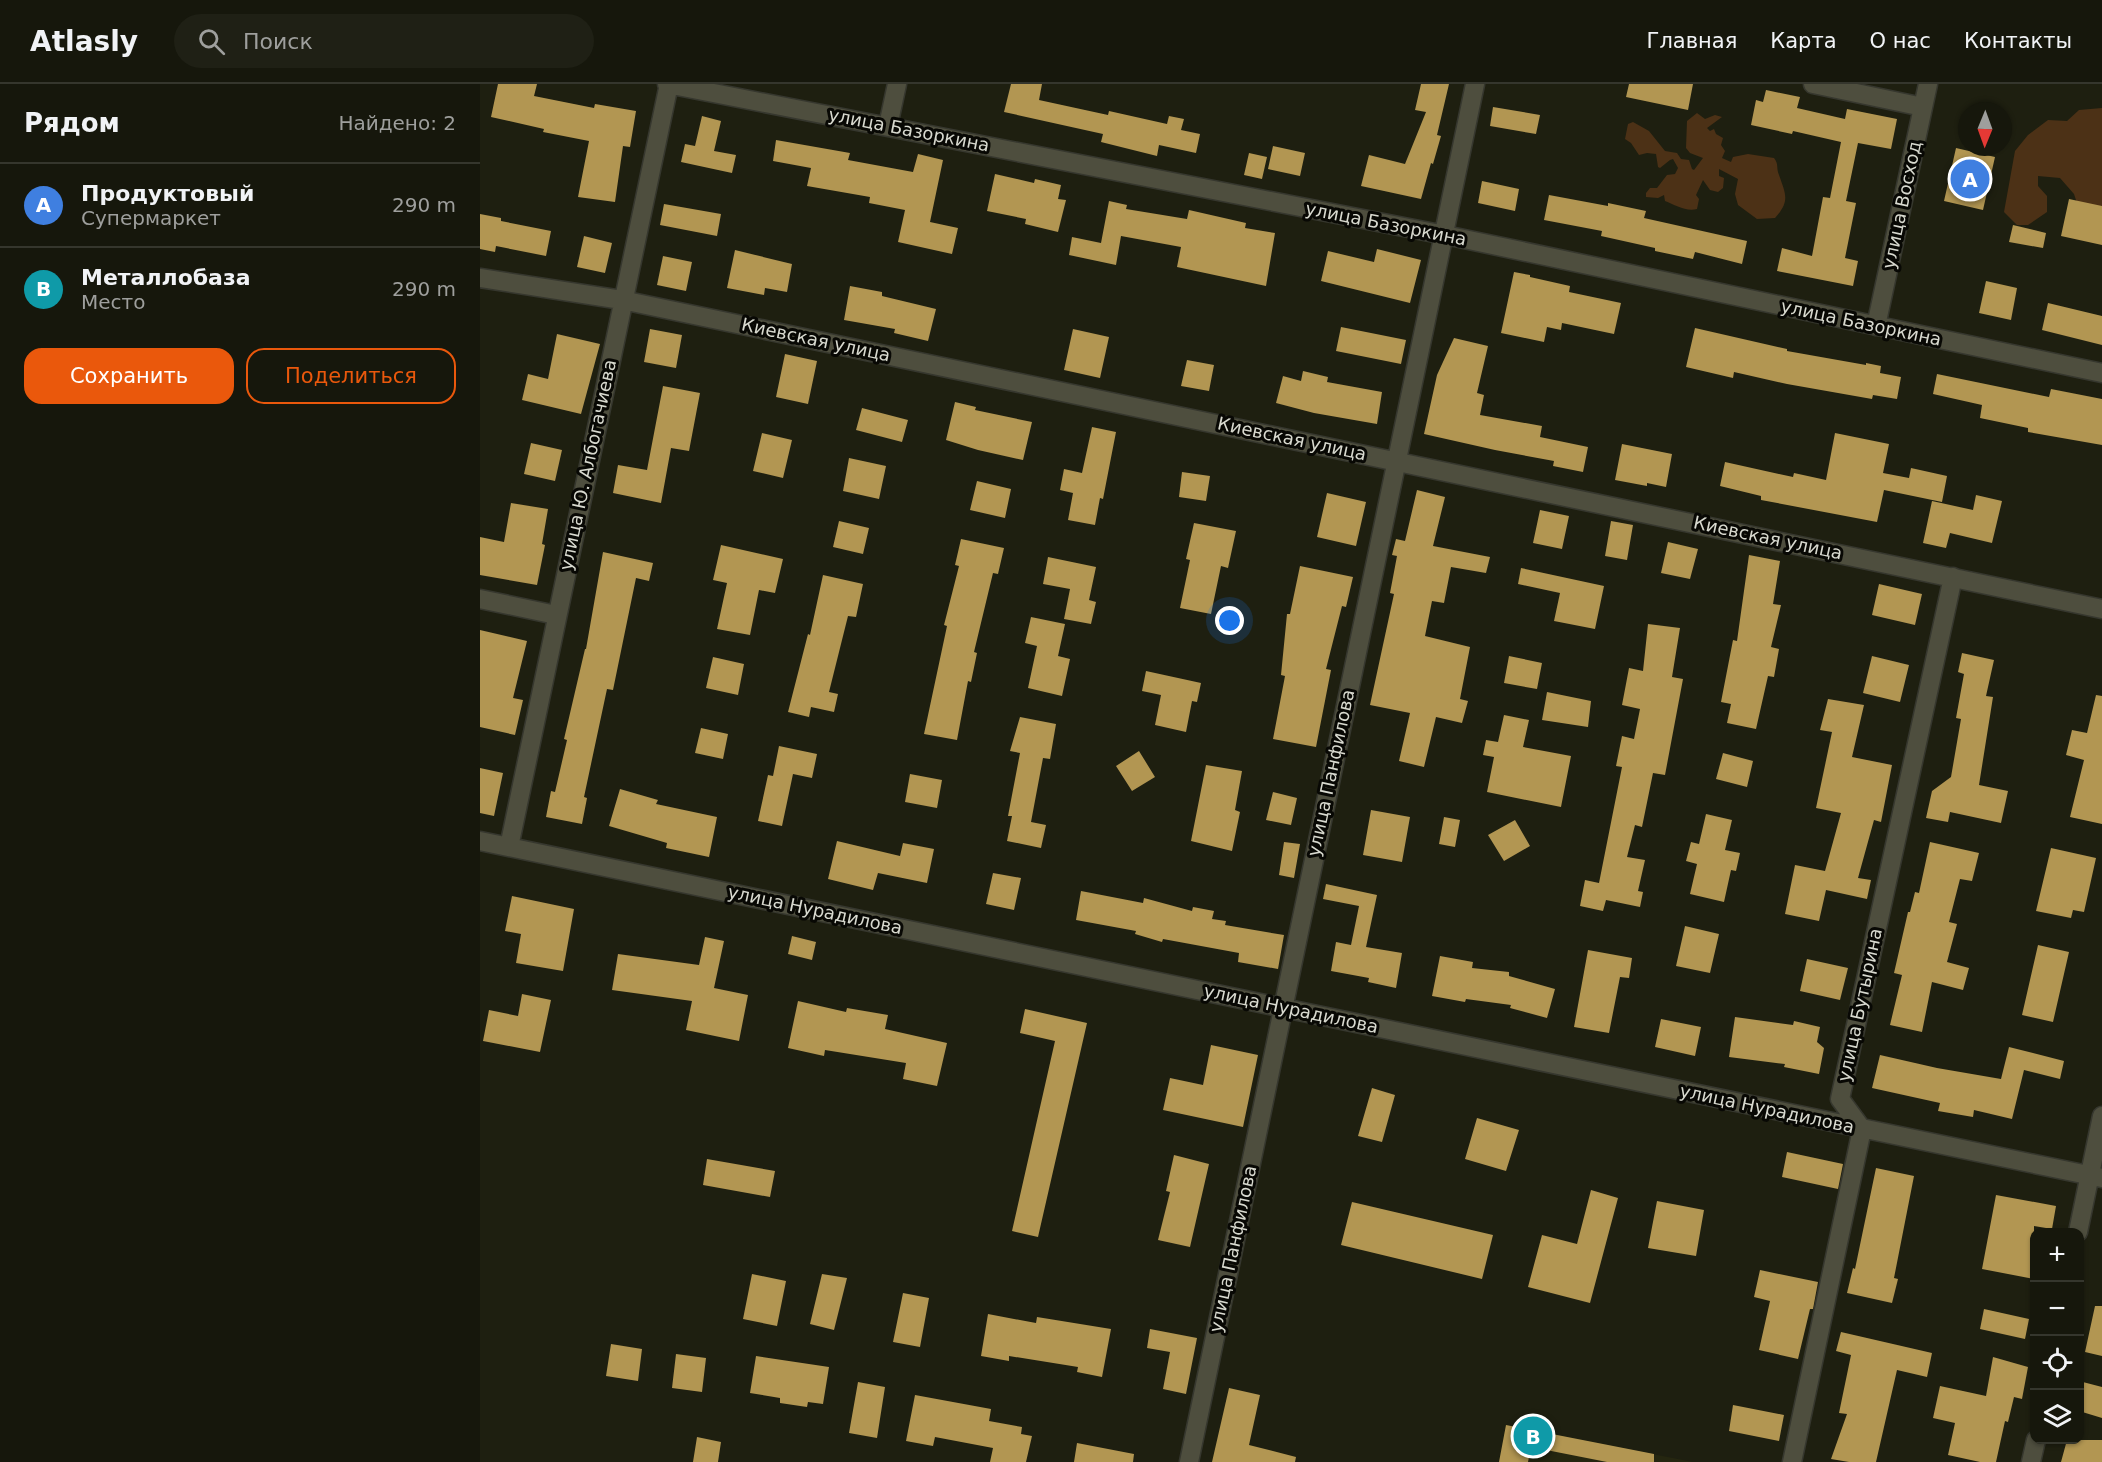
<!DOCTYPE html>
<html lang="ru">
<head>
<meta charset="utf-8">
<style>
	:root { --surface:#16170c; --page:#1f2015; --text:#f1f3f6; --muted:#9e9f9d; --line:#35362d; --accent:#ea580c }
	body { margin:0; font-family:"DejaVu Sans",sans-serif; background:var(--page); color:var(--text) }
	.controls { position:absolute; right:18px; bottom:18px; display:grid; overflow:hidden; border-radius:12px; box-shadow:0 2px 4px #0004 }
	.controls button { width:54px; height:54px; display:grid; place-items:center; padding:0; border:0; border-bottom:2px solid var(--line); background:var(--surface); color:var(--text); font:30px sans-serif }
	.compass { position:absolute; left:1478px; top:18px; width:54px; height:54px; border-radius:50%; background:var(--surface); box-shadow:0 2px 4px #0004; rotate:181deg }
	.you { position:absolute; left:750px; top:537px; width:21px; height:21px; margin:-15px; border:4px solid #fff; border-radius:50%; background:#1a73e8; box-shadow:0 0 0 9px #1a73e833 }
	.badge { display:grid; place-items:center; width:39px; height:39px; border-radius:50%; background:var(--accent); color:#fff; font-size:20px; font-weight:700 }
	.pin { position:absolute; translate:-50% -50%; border:3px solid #fff; box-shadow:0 2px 6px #0006 }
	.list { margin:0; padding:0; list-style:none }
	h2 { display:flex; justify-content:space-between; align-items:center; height:78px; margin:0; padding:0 24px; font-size:26px }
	h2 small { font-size:20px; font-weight:400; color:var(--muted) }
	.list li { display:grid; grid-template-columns:39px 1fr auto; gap:18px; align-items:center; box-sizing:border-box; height:84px; padding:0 24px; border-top:2px solid var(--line) }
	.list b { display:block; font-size:22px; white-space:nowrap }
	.list p { margin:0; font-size:20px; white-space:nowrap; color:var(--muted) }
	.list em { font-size:20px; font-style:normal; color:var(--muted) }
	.actions { display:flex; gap:12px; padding:18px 24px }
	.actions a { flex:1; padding:14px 0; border:2px solid var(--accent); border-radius:18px; text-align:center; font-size:21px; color:var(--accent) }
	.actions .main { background:var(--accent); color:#fff }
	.icon { flex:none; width:33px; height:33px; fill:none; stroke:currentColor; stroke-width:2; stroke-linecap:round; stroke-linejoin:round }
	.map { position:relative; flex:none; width:1622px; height:1378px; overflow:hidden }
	header { display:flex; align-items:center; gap:36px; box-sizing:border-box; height:84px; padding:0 30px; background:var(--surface); border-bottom:2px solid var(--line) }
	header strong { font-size:28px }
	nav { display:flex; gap:33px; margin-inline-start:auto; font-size:21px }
	.search { width:420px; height:54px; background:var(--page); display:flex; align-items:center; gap:15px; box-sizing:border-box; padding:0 21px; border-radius:33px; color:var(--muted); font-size:22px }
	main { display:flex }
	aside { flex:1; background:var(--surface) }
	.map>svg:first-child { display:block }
	.built { fill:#252610 }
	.green { fill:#4c3116 }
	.building { fill:#b29652 }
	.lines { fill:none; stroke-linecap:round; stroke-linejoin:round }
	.minor-casing { stroke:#36372e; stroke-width:21 }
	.minor { stroke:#4e4e3e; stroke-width:18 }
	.labels { text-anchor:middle; stroke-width:6; stroke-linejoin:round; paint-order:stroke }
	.street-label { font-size:18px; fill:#d8d9cf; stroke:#080804 }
</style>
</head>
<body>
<header>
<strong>Atlasly</strong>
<div class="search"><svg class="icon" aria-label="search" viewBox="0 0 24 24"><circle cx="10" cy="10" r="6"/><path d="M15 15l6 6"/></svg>Поиск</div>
<nav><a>Главная</a><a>Карта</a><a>О нас</a><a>Контакты</a></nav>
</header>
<main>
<aside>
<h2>Рядом<small>Найдено: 2</small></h2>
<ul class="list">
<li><span class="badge" style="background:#3f7fe0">A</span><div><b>Продуктовый</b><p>Супермаркет</p></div><em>290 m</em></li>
<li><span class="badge" style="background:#0f9aa8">B</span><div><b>Металлобаза</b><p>Место</p></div><em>290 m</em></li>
</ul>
<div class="actions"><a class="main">Сохранить</a><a>Поделиться</a></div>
</aside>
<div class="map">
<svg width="1622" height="1378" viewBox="0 0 1622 1378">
	<rect width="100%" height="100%" fill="#1e1f10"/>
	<path class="built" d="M1026,1341l187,37h-194z"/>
	<path class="green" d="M1622,24v106l-24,-8 -4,-12 -14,-16 -22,-2v10l9,10v16l-19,13h-11l-13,-13 11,-61 13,-16 20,-15 19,1 12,-11z
		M1217,29l8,6 10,-4 7,2 -15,11 3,3 4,-2 2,5 7,4 -2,7 4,6 -3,7 9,4 2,-5 15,-3 26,4c5,6 2,10 5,17 7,20 11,26 -4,43l-18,1 -19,-14 -3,-11 3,-15 -19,-10v7l5,2 -1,10 -5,4 -8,-2 -7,-10 -7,15 3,4 -2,10c-11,3 -22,-4 -32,-8l-1,-6 -6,3 -12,-1v-4l4,-5h7l10,-13 8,-1 3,-6 -5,-9 -3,1 -10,8 -2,-1 -2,-13 -9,-1 -8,2 -8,-12 -6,-4 3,-15 5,-2 16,9 16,20 12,2 4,6 8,1 3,9 2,1 9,-12 -13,-5 -4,-5 1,-27z"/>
	<path class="building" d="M18,0h39l-3,12 60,12 1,-4 41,7 -6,36 -7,-1 -8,56 -37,-5 11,-56 -46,-9 1,-3 -53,-12z
		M531,0h31l-3,16 69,15 1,-4 58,13 2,-8 15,3 -3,11 19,4 -4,19 -37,-8 -2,11 -56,-14 2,-8 -99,-22z
		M941,0h28l-12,51 4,1 -8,28 -2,-1 -10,36 -60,-13 8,-31 36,9 21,-52 -11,-2z
		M1149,0h64l-5,26 -62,-13z
		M1286,6l34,7 -3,11 48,11 2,-10 50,10 -6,30 -33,-6 -12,58 10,2 -11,55 13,3 -5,25 -76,-15 5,-23 30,8 11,-59 7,1 11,-56 -48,-11 -1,3 -41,-9 5,-25 7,2z
		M1013,23l47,8 -4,19 -46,-8z
		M222,32l19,5 -7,30 22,4 -4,18 -51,-11 4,-18 10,2z
		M296,56l74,13 -2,7 65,12 5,-18 25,6 -13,62 28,6 -6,26 -54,-12 7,-32 -36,-7 1,-6 -63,-11 4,-18 -38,-7z
		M793,62l32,7 -5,23 -32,-7z
		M1476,64l39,9 -12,53 -39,-9z
		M769,69l18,4 -5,22 -18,-4z
		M515,90l39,9 1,-4 26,6 -3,14 8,1 -8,32 -33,-8 1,-5 -39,-8z
		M1002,97l37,8 -4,22 -37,-8z
		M1069,111l59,11v-3l38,8 -2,7 103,23 -5,23 -47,-12 -2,7 -38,-8v-3l-54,-12 1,-5 -58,-11z
		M1589,115l33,7v39l-41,-9z
		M629,117l18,4 -1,4 61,10 2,-9 57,13 -1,5 30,5 -9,53 -89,-19 4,-20 -60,-11 -5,29 -47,-10 3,-18 29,6z
		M184,120l57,10 -4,22 -57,-11z
		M0,130l21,4v3l50,10 -5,25 -50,-10 -1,6 -15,-3z
		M1533,141l33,8 -3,15 -34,-6z
		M104,152l28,7 -7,30 -28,-6z
		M897,165l44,11 -11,43 -89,-22 7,-30 46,11z
		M255,166l57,14 -5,28 -22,-4 -1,7 -37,-7z
		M183,172l29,6 -6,29 -29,-6z
		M1034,188l16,3v2l40,9 -1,6 52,11 -7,31 -52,-11 -1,7 -14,-3 -3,15 -43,-9z
		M1506,197l31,7 -6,32 -32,-7z
		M370,202l32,6v4l54,13 -8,32 -34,-8 1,-4 -51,-9z
		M1568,219l54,13v29l-60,-15z
		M861,243l65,13 -5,24 -65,-13z
		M1215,244l92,21v2l79,14v-2l15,3 -1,7 21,4 -4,22 -24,-4 -1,4 -85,-15 -53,-12 -1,6 -47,-11z
		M170,245l32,6 -6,33 -32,-6z
		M593,245l36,8 -9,41 -36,-8z
		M77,250l43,10 -19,70 -59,-14 6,-26 20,5z
		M974,254l34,8 -11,47 7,2 -4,20 62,11 -2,11 48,10 -5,25 -30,-6 1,-5 -59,-11 -71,-16 13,-59z
		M305,270l32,7 -9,43 -32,-7z
		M707,276l27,5 -5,26 -28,-5z
		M823,287l25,6 -1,5 55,10 -5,32 -63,-11 -38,-10 7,-27 18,5z
		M1457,290l112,23 2,-8 51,10v46l-74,-13v-4l-48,-10 2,-13 -49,-11z
		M183,302l37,7 -11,58 -18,-3 -10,55 -48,-10 5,-28 29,5z
		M475,318l21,5 -1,3 57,12 -9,38 -45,-10 -32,-10z
		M382,324l46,12 -6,22 -46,-12z
		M612,343l24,5 -13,67 -3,-1 -5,27 -27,-5 5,-27 -13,-3 4,-21 18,4z
		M282,349l30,7 -9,38 -30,-7z
		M1355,349l54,11 -6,29 26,5 2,-10 36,8 -5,26 -58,-12 -7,32 -116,-22v-4l-41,-10 5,-24 68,15 1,-4 32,7z
		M51,359l31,7 -7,31 -31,-7z
		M1142,360l50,10 -6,33 -19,-4v3l-32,-6z
		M369,374l37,8 -7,33 -36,-8z
		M702,388l28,4 -4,25 -27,-4z
		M497,397l34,8 -6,29 -35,-8z
		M937,406l28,7 -12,49 57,11 -4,16 -35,-6 -7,36 -12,-2 -7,35 45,11 -10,52 8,2 -6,22 -26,-6 -12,50 -25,-6 11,-48 -40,-8 24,-111 -4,-1 7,-37 -5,-1 4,-16 9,2z
		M847,409l39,9 -10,44 -39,-9z
		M1496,411l26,6 -10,42 -42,-10 -4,15 -23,-5 9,-42 41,9z
		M31,419l37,6 -6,35 3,1 -8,40 -57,-10v-38l24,5z
		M1060,426l29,6 -7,33 -29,-6z
		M359,437l30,7 -6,26 -30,-7z
		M1131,437l22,4 -6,35 -22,-4z
		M714,439l42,8 -8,37 -7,-2 -10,48 -31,-6 10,-48 -4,-1z
		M481,455l43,9 -6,26 -5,-1 -19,79 3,1 -6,29 -3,-1 -11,59 -33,-6 23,-108 -3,-1 15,-59 -4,-1z
		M1188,458l30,7 -8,30 -29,-6z
		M241,461l62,14 -8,34 -16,-3 -9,45 -33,-6 10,-46 -14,-3z
		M123,468l50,11 -4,18 -13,-3 -23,112 -6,-1 -23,108 3,1 -5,26 -36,-7 5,-26 4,1 12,-52 -3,-1 21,-90h1z
		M1269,471l31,6 -7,43 8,1 -10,42 8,2 -5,28 -6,-1 -12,53 -29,-6 4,-19 -10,-2 12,-62 4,1z
		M568,473l48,10 -7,33 7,2 -5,22 -27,-5 6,-30 -27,-5z
		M820,482l53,11 -7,30 -4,-1 -16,63 5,1 -15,77 -43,-8 12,-63 -4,-1 6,-61h3z
		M1041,484l83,18 -9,43 -41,-8 6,-28 -42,-9z
		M343,491l40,9 -7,33 -8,-1 -19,76 9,2 -4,18 -23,-5 -2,10 -21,-5 20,-78 2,1z
		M1399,500l43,10 -7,31 -43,-10z
		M551,533l34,7 -7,32 12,3 -8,37 -34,-8 9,-42 -12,-3z
		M1168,540l32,4 -8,49 11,2 -18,96 -12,-2 -11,54 -7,-2 -8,32 18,3 -7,31 5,1 -3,15 -34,-7 -3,11 -23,-5 5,-26 14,3 23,-116 -6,-1 6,-30 12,3 6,-30 -18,-4 7,-37 14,3z
		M0,546l47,11 -14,57 10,2 -8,35 -35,-8z
		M1482,569l32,7 -8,36 7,1 -14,88 29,6 -7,32 -51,-11 -2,10 -22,-4 6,-27 19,-14 10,-58 -5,-1 8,-44 -6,-2z
		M1029,572l33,7 -5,26 -33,-6z
		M1392,572l37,9 -9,37 -37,-9z
		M233,573l31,7 -6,31 -32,-7z
		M666,587l55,12 -4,19 -5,-1 -6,31 -31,-7 6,-30 -19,-4z
		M1067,608l44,9 -3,26 -46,-7z
		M1616,611l6,1v128l-32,-7 14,-57 -18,-5 6,-25 15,3z
		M1348,615l36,6 -12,52 40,8 -11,57 -7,-2 -16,58 13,2 -4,19 -41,-9 -7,31 -34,-7 10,-49 30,6 16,-58 -25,-5 16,-76 -12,-2z
		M1024,631l25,5 -6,27 48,9 -10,51 -74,-15 7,-35 -11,-2 3,-15 12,2z
		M540,633l36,7 -6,35 -7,-1 -12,64 15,3 -5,23 -34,-7 5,-25h-4l12,-63 -10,-2z
		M221,644l27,6 -5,25 -28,-6z
		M299,662l38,8 -5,24 -19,-4 -11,52 -24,-5 10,-46 5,1z
		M659,667l16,26 -23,14 -16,-25z
		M1243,669l30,8 -6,26 -31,-8z
		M726,681l36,6 -7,39 5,2 -8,39 -41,-10z
		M0,684l23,5 -9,43 -14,-3z
		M430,690l32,6 -5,28 -32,-6z
		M140,705l38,11 -2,4 61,13 -8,40 -43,-9 1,-5 -58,-17z
		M793,708l24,6 -6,27 -25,-5z
		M891,726l39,7 -8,45 -39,-7z
		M1226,730l26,6 -7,30 15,3 -4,18 -5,-1 -7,32 -34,-8 7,-30 -11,-3 5,-19 8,2z
		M964,733l16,3 -5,27 -16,-3z
		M1035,736l15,26 -26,15 -16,-26z
		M357,757l63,15 3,-13 31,6 -7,34 -49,-10 -5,17 -45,-11z
		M804,758l16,2 -6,34 -15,-3z
		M1450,758l49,11 -7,28 -12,-2 -11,43 8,2 -10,38 22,6 -6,22 -31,-8 -10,50 -32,-7 12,-50 -8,-2 14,-61h2l5,-20 4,1z
		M1571,764l45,10 -12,54 -11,-2 -2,8 -35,-7z
		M513,789l28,5 -7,32 -28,-6z
		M846,800l51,11 -11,52 36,6 -6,35 -28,-6 1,-4 -38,-7 5,-29 15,3 8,-39 -36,-7z
		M601,807l62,12 1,-5 48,13 1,-4 21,4 -2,8 14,2 -1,4 59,10 -6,34 -40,-7 1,-9 -76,-14 -1,3 -27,-8 1,-3 -60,-11z
		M32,812l62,13 -11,62 -47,-8 5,-29 -16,-3z
		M1205,842l34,8 -9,39 -34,-7z
		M312,852l24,6 -4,18 -24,-6z
		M225,853l19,4 -10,47 34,7 -9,46 -53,-11 6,-29 -80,-11 6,-36 81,11z
		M1558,861l31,7 -16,70 -31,-7z
		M1108,866l44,8 -3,20 -9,-1 -11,56 -35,-6z
		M960,872l33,6 -1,6 37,4v4l46,13 -8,29 -37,-10 1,-3 -45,-6 -1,3 -33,-6z
		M1327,875l41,9 -8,32 -40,-9z
		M42,910l29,6 -11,52 -57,-11 6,-31 29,6z
		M318,917l48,11 1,-4 41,7 -3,14 62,14 -10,43 -34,-7 3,-16 -81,-13 -1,6 -36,-8z
		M545,925l62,14 -49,214 -26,-6 43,-190 -35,-8z
		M1255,933l58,8 1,-4 26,6 -3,15 7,6 -5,26 -35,-7 1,-3 -56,-7z
		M1181,935l40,8 -6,29 -40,-9z
		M731,961l47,10 -15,72 -80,-17 7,-32 33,7z
		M1529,963l55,14 -4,18 -36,-9 -12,49 -38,-9 -1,7 -35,-6 2,-8 -68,-15 8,-33 57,13 64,11z
		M892,1004l23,7 -13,47 -24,-6z
		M997,1034l42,12 -13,41 -41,-12z
		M1307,1068l56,12 -5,25 -56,-12z
		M694,1071l35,9 -19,83 -32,-7 12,-48 -4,-1z
		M227,1075l68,12 -5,26 -67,-12z
		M1396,1084l38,8 -20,102 4,1 -6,24 -45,-10 6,-25 2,1z
		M1111,1106l27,8 -28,105 -62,-16 14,-52 35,9z
		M1516,1111l60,11 -4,23 -18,-3v53l-52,-10z
		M1177,1117l47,9 -8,46 -48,-8z
		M872,1118l141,33 -11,44 -141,-34z
		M1280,1186l58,12 -5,27h-3l-12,50 -39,-9 11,-49 -16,-4z
		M272,1190l34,7 -9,45 -34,-7z
		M342,1190l25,4 -13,52 -24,-6z
		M423,1209l26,5 -9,49 -27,-5z
		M1615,1222h7v50l-17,-4z
		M1504,1225l45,10 -4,20 -45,-10z
		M508,1230l48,9 1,-6 74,12 -9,48 -25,-5 1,-5 -69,-11v5l-28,-5z
		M670,1245l47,9 -11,56 -23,-5 7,-37 -23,-4z
		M1361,1248l91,21 -5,24 -30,-7 -21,92h-27l-18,-3 16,-45 -8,-1 12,-58 -15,-4z
		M131,1260l31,5 -4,32 -32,-5z
		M196,1270l30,4 -4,34 -30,-4z
		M276,1272l73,11 -6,37 -15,-2 -1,5 -27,-4v-5l-30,-5z
		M1513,1273l35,10 -6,32 -8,-2 -6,25 -3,-1 -9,41h-16l-32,-7 7,-32 -22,-5 7,-32 46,10z
		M1599,1297l23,6v31l-23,-7z
		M378,1298l27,5 -8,51 -28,-5z
		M749,1304l31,7 -11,50 47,12 -1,5h-83z
		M435,1311l76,14 -2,12 33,6 -1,7 11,2 -6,26h-36l3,-14 -58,-11 -2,9 -27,-5z
		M1253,1321l51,10 -5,26 -50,-10z
		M1026,1341l148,29v8h-47l-76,-15 -3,15h-29z
		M217,1353l24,5 -3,20h-25z
		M1587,1356h35v22h-41z
		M597,1359l57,11 -1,8h-59z"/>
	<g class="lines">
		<g class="minor-casing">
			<path id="minor" d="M187,0l778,151 657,138
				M1333,0l110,23
				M408,42l9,-42
				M0,194l142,22 1480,309
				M1396,242l52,-242
				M0,515l76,16
				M0,757l1622,337
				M29,763l160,-763
				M1598,1148l24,-116
				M709,1378l286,-1378
				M1312,1378l70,-333 -22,-30 113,-522
				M1551,1378l5,-22"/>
		</g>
		<use href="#minor" class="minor"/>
	</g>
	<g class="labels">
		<g class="street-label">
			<text transform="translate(429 46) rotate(11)" y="6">улица Базоркина</text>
			<text transform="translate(1422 121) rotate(-78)" y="6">улица Восход</text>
			<text transform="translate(906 140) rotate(11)" y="6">улица Базоркина</text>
			<text transform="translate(1381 239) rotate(12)" y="6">улица Базоркина</text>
			<text transform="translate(336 256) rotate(12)" y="6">Киевская улица</text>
			<text transform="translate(812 355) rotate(12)" y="6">Киевская улица</text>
			<text transform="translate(108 381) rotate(-78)" y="6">улица Ю. Албогачиева</text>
			<text transform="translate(1288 454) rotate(12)" y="6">Киевская улица</text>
			<text transform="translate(851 689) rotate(-78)" y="6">улица Панфилова</text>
			<text transform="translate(335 826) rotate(12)" y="6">улица Нурадилова</text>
			<text transform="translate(1380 921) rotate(-78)" y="6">улица Бутырина</text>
			<text transform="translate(811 925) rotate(12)" y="6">улица Нурадилова</text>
			<text transform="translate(1287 1025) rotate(12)" y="6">улица Нурадилова</text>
			<text transform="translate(753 1165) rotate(-78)" y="6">улица Панфилова</text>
		</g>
	</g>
</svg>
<div class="controls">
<button>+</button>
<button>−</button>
<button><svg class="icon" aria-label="locate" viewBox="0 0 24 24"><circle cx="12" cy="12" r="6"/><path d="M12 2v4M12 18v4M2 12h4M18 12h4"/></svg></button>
<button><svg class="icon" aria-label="layers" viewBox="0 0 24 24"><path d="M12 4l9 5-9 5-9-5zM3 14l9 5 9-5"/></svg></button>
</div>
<svg class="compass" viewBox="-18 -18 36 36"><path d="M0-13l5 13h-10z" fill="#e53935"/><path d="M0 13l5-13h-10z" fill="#9e9f9d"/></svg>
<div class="you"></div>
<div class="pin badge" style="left:1490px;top:95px;background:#3f7fe0">A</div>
<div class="pin badge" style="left:1053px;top:1352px;background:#0f9aa8">B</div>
</div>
</main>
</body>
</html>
